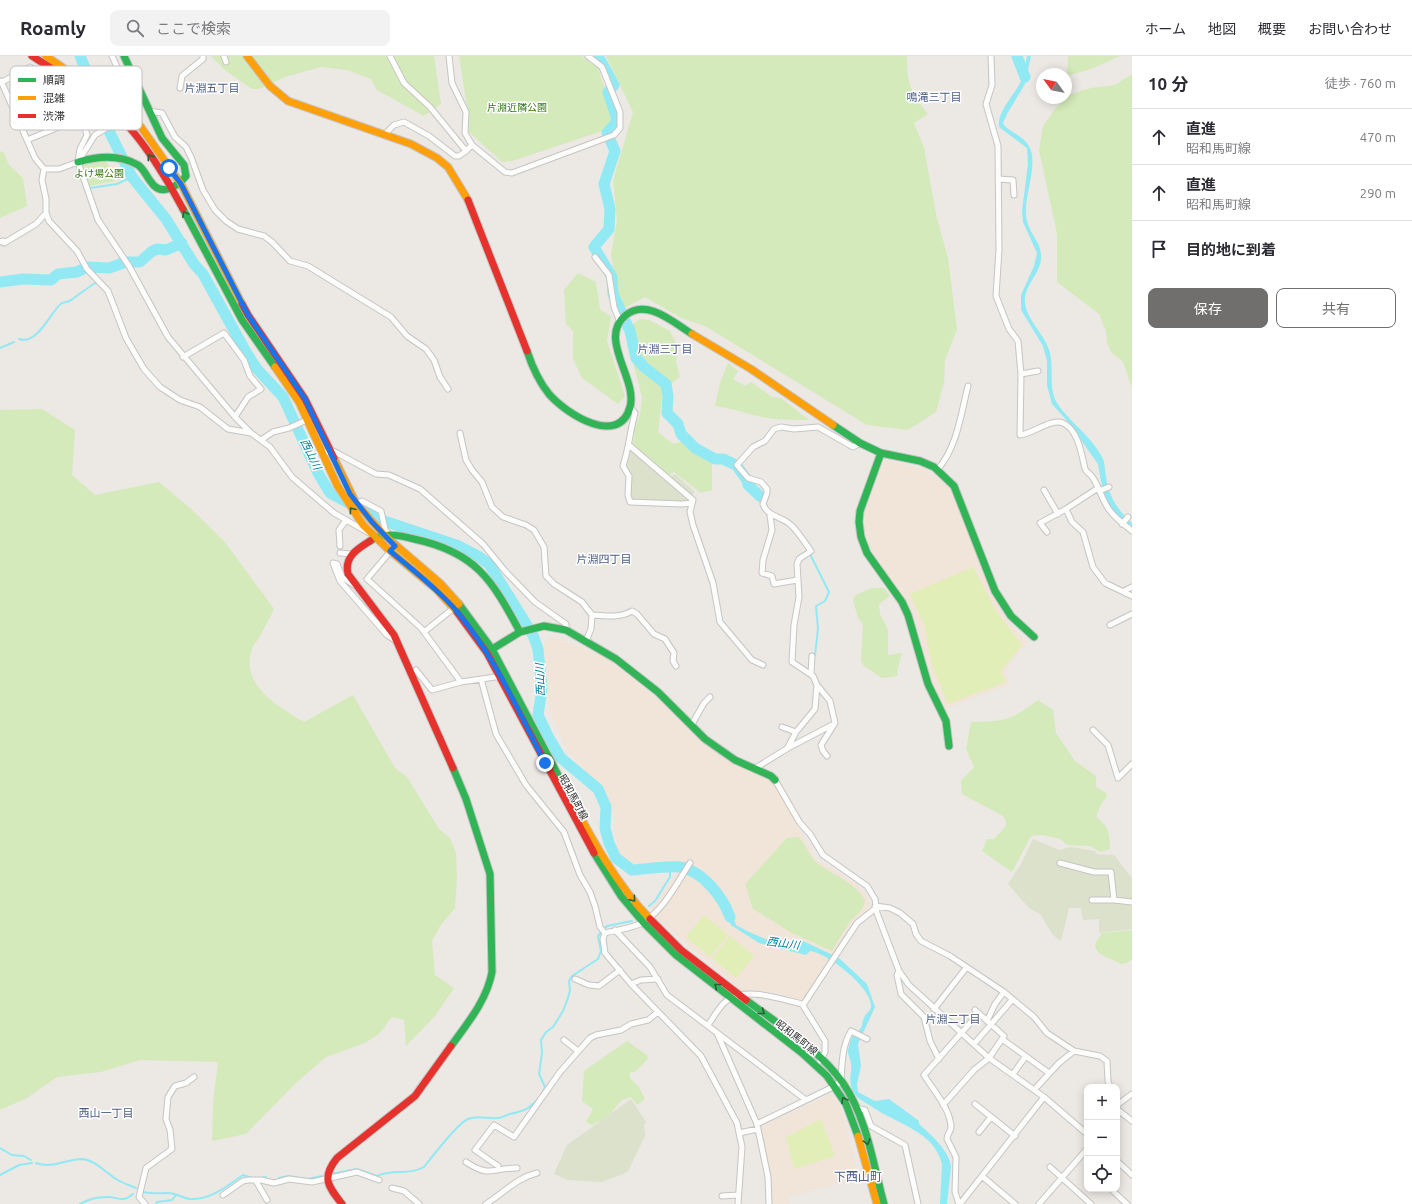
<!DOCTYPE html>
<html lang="ja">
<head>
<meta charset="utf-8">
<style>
	:root { --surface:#fff; --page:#f2f2f3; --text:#2b2b33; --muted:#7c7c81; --line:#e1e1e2; --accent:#706f6e }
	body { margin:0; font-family:Ubuntu,"Noto Sans JP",sans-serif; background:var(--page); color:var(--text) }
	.controls { position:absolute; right:12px; bottom:12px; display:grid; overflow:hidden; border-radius:8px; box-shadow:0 2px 10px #0003 }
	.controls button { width:36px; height:36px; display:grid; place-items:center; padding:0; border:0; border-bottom:1px solid var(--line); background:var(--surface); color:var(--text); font:20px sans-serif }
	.compass { position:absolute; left:1036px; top:12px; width:36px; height:36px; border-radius:50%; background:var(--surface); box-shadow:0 2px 10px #0003; rotate:303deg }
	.stop { position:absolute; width:12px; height:12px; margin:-9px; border:3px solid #1a73e8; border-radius:50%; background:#fff }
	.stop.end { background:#1a73e8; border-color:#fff; box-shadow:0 1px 4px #0008 }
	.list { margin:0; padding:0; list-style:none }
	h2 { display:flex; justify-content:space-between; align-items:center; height:52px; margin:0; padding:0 16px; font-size:17px }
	h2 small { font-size:13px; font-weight:400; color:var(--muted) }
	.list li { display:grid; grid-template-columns:26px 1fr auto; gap:12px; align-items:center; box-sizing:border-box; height:56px; padding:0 16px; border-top:1px solid var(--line) }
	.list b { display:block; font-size:15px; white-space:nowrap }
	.list p { margin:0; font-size:13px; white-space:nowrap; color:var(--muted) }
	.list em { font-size:13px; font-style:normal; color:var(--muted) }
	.actions { display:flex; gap:8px; padding:12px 16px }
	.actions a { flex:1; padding:9px 0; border:1px solid var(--accent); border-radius:8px; text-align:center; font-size:14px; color:var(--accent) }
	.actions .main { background:var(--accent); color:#fff }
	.icon { flex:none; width:22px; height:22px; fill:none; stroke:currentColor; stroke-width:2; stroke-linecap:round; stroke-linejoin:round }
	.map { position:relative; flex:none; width:1132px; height:1148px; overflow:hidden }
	header { display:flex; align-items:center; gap:24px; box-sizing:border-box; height:56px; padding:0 20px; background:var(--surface); border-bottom:1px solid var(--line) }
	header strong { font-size:19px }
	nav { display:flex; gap:22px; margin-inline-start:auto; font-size:14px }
	.search { width:280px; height:36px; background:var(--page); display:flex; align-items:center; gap:10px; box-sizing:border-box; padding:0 14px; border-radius:8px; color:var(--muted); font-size:15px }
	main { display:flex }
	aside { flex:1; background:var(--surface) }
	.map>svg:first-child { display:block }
	.education { fill:#f0e5d8 }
	.green { fill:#d4eaba }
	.cemetery { fill:#dbe1ca }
	.pitch { fill:#e1eeb7 }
	.water { fill:#91e9f4 }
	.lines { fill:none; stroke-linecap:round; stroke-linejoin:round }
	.stream { stroke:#91e9f4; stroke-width:2 }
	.river { stroke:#91e9f4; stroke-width:11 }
	.street-tunnel { stroke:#c6c3c0; stroke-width:5; stroke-dasharray:5 2.5; stroke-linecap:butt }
	.street-casing { stroke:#c5c5c5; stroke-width:7 }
	.fast-casing { stroke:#c5c5c5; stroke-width:9 }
	.slow-casing { stroke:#c5c5c5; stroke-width:9 }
	.jam-casing { stroke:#c5c5c5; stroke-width:9 }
	.street { stroke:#fcfcfb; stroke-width:5 }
	.fast { stroke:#30b455; stroke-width:7 }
	.slow { stroke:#ff9f0a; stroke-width:7 }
	.jam { stroke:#e5322d; stroke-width:7 }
	.oneway { stroke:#2f5d3c }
	.route { stroke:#1a73e8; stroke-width:5 }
	.labels { text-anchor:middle; stroke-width:3; stroke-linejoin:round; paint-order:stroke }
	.park-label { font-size:10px; fill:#367514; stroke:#fff }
	.street-label { font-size:10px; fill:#2e2e2e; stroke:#fff }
	.neighbourhood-label { font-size:11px; fill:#485c84; stroke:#fff }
	.water-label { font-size:11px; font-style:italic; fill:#0280a0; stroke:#fff }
	.quarter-label { font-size:12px; fill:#485c84; stroke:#fff }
	.key { fill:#fff; stroke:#c0c0c0; stroke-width:1 }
	.key-label { font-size:11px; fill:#2e2e2e }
</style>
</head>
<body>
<header>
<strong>Roamly</strong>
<div class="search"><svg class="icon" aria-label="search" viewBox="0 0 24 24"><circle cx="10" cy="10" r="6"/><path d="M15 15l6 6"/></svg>ここで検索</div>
<nav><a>ホーム</a><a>地図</a><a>概要</a><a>お問い合わせ</a></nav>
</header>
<main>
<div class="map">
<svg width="1132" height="1148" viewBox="0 0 1132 1148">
	<rect width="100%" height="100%" fill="#ece8e4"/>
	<path class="education" d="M884,404l39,9 16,8 11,12 11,22 38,96 12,18 16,17 -22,29 5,13 -65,25 -18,-36 -12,-53 -7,-16 -40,-59 -4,-17v-14z
		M551,580l61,24 45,39 47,44 39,26 25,10 7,6 41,74 40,25 9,9 4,6 1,9 -16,12 -51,81 -30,-9 -31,-1 -83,-71 -8,-11 33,-45 -49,1 -14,-9 -4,-6 -4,-37 -9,-21 -36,-40 -19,-42 -5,-66z
		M831,1038l10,15 18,69 -70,19v7h-18l-1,-27 -10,-50z"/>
	<path class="green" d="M211,0h223l7,48 -17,12 -47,-26 -6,-11 -24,-9 -26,-3 -36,10 -26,12h-7l-26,-18z
		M459,0h123l16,12 15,47 -2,9 -6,6 -93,31 -10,1 -33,-30 -1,-19z
		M606,0h301c0,28 3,36 21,58l-14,9 10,25 13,71 11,39 9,71 -12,31 -1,23 -8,29 -28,18 -41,-5 -162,-99 -24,-8 -36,-21 -24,13 -10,-55 6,-35 -4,-39 20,-69z
		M1068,0h52l-29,13 -24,7z
		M1132,18v314l-9,-26 -12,-10 -4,-9 -1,-12 -7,-17 -42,-32v-48l-18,-84 4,-24 12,-17 13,-14 23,-7 24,-3z
		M0,95l4,2 5,12 14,13 4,28 -27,12z
		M105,103l11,22 -28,5 -7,-22z
		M578,217l18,9 4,27 11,8 -4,24 18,55 -7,8 -36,-26 -9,-19v-28l-7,-7 -2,-34z
		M640,263l9,1 21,11 8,17 -2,14 4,15 -17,13 -5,42 15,12 12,-3 18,17 9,3v29l-11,3 -27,-21 -5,3 -36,-31 2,-18 5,-11 2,-18 -16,-62 5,-10z
		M728,307l10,8 -5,8 12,7 6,-4 21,15 9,1 28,22c-17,0 -35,0 -52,-4 -15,-4 -28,-8 -42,-10l5,-23z
		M42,353l33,21 -3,45 23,20 64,-13 31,26 35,34 49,67c-5,10 -10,20 -16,30 -2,3 -5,7 -6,10 -13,36 28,59 52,73l49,-27 42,73 12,9 32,52 11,9 6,15 1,26 -2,29 -15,18 -8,15 3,34 19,13 -19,28 -29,30 -2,-26 -12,-3 -13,17 -14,9 -39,14 -30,26 -50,51 -34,7 1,-38 5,-41 -78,-2 -39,12 -44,5 -30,21 -27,12v-700z
		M871,532h13l6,8 -11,8 1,10 8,16v25l14,-2 -5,18 1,5 -16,2 -18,-12 -3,-5 2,-37 -5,-6 -5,-18 3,-5z
		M1038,644l15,10 3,23 19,28 21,15v11l9,5 2,4 -7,10 -4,11c14,11 13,15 14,32l-10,3 -10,-6 -23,-1 -7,-6 -18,-4 -11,1 -19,36 -30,-21 5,-12h7l12,-13v-5l-3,-5 -41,-22 -1,-13 13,-14 -8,-18 5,-27c35,-1 39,-1 67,-22z
		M798,781c8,7 11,19 18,25 17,14 37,18 49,38 -1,12 -10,14 -16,23 -6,9 -12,19 -17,28l-40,-18 -39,-24 -8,-25 42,-46z
		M1132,874v29l-5,4 -6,1c-10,-7 -25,-7 -26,-20l7,-11z
		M627,985l20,14 1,4 -13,13h-5v6l8,8 7,13 -8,6 -6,-8 -9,3 -15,17 -15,8 -6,-3 7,-13 -11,-8 2,-30z"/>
	<path class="cemetery" d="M631,394l33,30 11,-6 20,18 -9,9 -54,-1 -2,-4 2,-20 -7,-10z
		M1033,783l26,11 12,-3 24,4 1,3 18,1 18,23v51l-33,4v-14l-16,1 -2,-12h-12l-8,33 -8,-6 -13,-21 -11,-6 -21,-24 13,-20z
		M631,1043l15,23 -2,3 1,11 -17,35 -3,2 -23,9 -34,-2 -14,-6 13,-29z"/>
	<path class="pitch" d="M973,511l23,44 26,34 -21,26 5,11 -58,22 -16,-39 -8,-41 -14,-30z
		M704,859l24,20 -18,22 -24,-20z
		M730,880l24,20 -18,22 -24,-20z
		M821,1063l14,37 -41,13 -8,-32z"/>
	<path class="water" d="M1027,0h4l-6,28 -18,30 -4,9c4,10 26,12 29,32 3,21 -10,48 -5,66 3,14 16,23 14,39 -2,15 -17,26 -16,42 1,18 21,33 25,51 4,16 -2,35 7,50 13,20 36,34 46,56 2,5 2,13 3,18 3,20 11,32 26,46v5l-14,-11 -8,-11 -7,-14 -5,-28 -29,-41 -17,-19 -5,-19v-24l-4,-15 -22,-36v-15l13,-29 3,-13 -14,-31 -1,-11 6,-47 -1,-16 -28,-21c-2,-16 14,-30 21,-44 4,-7 5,-18 7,-27z
		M728,847l8,22 11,6 23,10 18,1 13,-2 38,18 28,26 8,23 -17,37 3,22 -4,18 1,8 17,9 14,-2 30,22v3c11,10 31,27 32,43l-4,37h-7l2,-40c-8,-33 -45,-40 -68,-56 -10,-7 -20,-9 -23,-23 -2,-6 1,-14 0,-21 0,-5 -4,-10 -3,-14 1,-4 3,-11 5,-15 2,-2 5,-4 7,-6 3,-3 2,-8 4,-11 2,-5 8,-8 7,-13 -1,-19 -44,-52 -61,-54l-4,4 -47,-12 -28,-18 -8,-19z"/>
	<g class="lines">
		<path class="stream" d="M90,132l27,-4 15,-7
			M107,214l2,-2
			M19,283c19,7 33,-30 43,-36 3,-1 7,-1 9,-3 9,-6 17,-13 26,-18
			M0,292l14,-6
			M811,500l18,36 -4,9 -9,5 2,23 -3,26
			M649,850l6,-5 15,-24v-9
			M543,1036l2,-5 -6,-13 3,-21 -1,-13 5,-8 7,-5 10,-16 5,-13 2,-8 -1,-9 3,-5 26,-17 3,-8 -3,-15 9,-10 25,-5
			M0,1092l12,7 12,1 7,4
			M36,1107c17,6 30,-4 46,-4 13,1 23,13 34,20 6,4 13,6 20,9
			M331,1118l26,-5 20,7c15,-8 32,0 47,-9 7,-9 35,-45 44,-48 10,-4 20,0 30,-1 4,0 8,-3 12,-4 18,-4 18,-5 31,-18
			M0,1119l19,-10 13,-2
			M260,1122l6,-1
			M279,1122l9,-2 20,3 14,-3
			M143,1136c9,2 16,1 25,1 8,0 14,5 22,6 21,1 37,-13 53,-24l9,3
			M80,1148c7,-4 18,-7 26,-7 12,-1 15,7 27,-3
			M156,1148l1,-2 15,-2 4,-5"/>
		<path class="river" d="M80,0l9,21
			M595,0l6,5 13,24 -6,7 8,24v7l-9,10 8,18 -11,33 6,25 -1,20 -15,18 18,30 1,17 17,37 6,27 8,9 22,17 2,12 -1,17 11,11 3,10 14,14 20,11h8l13,6 11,15 1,5 13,12
			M1017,0l8,21
			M99,55l33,66 34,42 28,45 9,10 43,78 11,17 26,28 35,76 12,20 48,26 81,27 19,10 11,8 44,71 5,14 4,40 -4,26 11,23 12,20 37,31 8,18 -1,21 4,15 7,15 16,12c15,-1 32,-4 47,-3 23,3 44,30 51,50
			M0,226l23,-3 28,1 7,-6 19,-2 10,-5 22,1 17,-6h14l11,-10 6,-3 9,1 16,-7"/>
		<path class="street-tunnel" d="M113,68l13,-23"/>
		<g class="street-casing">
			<path id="street" d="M112,0l7,15 7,30
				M224,0l2,6
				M390,0l14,27 26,24 36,44 6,-6
				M449,0l3,27 14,29 -1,21 7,12 33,27 7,1 102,-38 6,-7v-16l-18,-45 -14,-11
				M991,0l1,29 -6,19 12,42 1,104 -3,46 13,33 9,12 3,33 -1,61c12,-1 32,-17 43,-12 15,6 19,33 22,46 2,4 6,5 8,9 6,9 9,21 15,30 6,10 16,16 24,23
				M1,25l34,77 9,11 -2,11 4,19v14l3,8 28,30 10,18 21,22 18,47 18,31 16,18 20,13 20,7 28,22 23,4
				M2,26l28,-15 46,31 11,37 -7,14 -2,13 20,58 31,46 39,71 67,80 16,16 19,14 22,30 42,36 35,20
				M180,32l2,-12 21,-17v-3
				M149,55l13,2 13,24 11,10 5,10 12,33 12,20 11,11 12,8 26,7 8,6 18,19 18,5 83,51 16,19 19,13 8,11 6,17 8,12
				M16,60l52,-24
				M385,78l9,-9 10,-3 25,14 26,20h4l7,-5
				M27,84l54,-22
				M44,113h15l19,-7 17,-27 18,-11
				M998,123l15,1 1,15
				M0,186l3,-1 1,2 32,-19 10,-11
				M595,201l14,18 5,32 6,15
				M183,301l41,-24 20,27 6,16 11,13 -13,8 -13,20
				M1021,318l17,-3
				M630,351l5,6c-5,18 -6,35 -12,53l6,10 -1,19 2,7 52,2 10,-1
				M460,377l6,27 6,10 10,12 10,25 11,10 23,8 8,5 10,17 2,29 8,8 28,18 10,13c13,1 29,3 40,-4l5,3 17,20 11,5 9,14 -1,8 3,5
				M261,384l12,-8 16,-4 20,-9
				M630,390l63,54 -3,12 3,13 20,58 7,39 32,38 11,5
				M322,397l11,-2 4,2 39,21 13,1 31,14 63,55 22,27 30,31 31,22v6
				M938,413c19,-22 23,-55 30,-83
				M1044,434l14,24
				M1099,435l10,-4
				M356,447l6,-2 19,10 4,18 10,17 -28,33 54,49 40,54 41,-6
				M1066,453l6,13 11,10 10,35 12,16 27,13
				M770,459l2,15 -9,30 -1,13 10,3 2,8 23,-4
				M1122,468l6,-7
				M1047,476l-7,-9 26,-14 32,-21
				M340,490l-1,-16 7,-10
				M340,497l11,1
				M354,529l-12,-8 -5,-13 -4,-1 7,18 47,54 9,6
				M1124,535l8,-4
				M1110,569l22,-11
				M424,576l31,-25
				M586,585l5,-12 1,-14
				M416,614l16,20 29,-8
				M811,618l1,-18
				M481,623l15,55 30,51 38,47 16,43 10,17 5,14 5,21 5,6
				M691,670l13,-23 6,-6
				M782,671l14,5
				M1093,674l15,15 10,33 14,-14
				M788,691l8,-15 19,-23 2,-24
				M827,700l-4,-5 -2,-6 14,-22 -5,-22 -13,-16 -4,-9 -21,-14 2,-37 5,-28 -2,-33 2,-5 12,-8c-6,-8 -12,-18 -19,-25 -9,-10 -24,-8 -29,-22l4,-11v-4l-6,-7 -13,-4 -11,-13 16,-18 12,-6 9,-12 7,-2 13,2 24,-2 35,20 7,-4
				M754,713l34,-21 44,-23
				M775,724l25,43 10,11 13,21 44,31 8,13 2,14 22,58 10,14 80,73 55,39 43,37
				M1060,807l34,9h17l3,28 18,2
				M1092,844h22
				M875,850l15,2 10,5 13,11 3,10 5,7 29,15 54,36 30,25 13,16 27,18 26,5 7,5 1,20 2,6
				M615,874l35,37 17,28 139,105
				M605,877l-2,6 2,14 26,31 70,72 36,67 5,24 -4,57
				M605,877c12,-3 29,-5 39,-11 20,-13 33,-39 46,-59
				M899,915l-2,4 4,19 23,23 6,24 9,18
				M575,923l14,6 10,1 21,-16
				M631,928l10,-4 17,-1
				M803,949l54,-82 19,-15
				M934,953l32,-41
				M987,965l8,-17 9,-12
				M708,969c5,-7 10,-16 16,-22 18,-18 57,-4 78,1l23,37v11l-5,9
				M717,977l40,91 11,53 1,27
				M1002,983l47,34
				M564,984l14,11
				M974,988l38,-44
				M1013,1018l13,-18
				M1034,1034l25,-27 15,-12
				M975,1048l40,32
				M943,1049l31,-35 15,-12 15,-22 -29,-26
				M1117,1049l15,-11
				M1117,1051l1,3 14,11
				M856,1052l9,2 6,16 34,19 13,59
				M757,1068l78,-38 6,-5c1,-18 1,-35 10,-50l16,8
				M979,1076l12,-15
				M739,1077l19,-4
				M1117,1105l15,14
				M466,1106c24,16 26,6 51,6
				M498,1110l-23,-16 19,-25 20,12 46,-65 30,-34 6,-3 25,-5 10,-6 17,-4 10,-8
				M1050,1111l41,37
				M983,1121l32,27
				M256,1125l11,19
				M392,1132l12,3 15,13
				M1111,1133l16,15
				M223,1139l20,-14 5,-1h13l13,3 15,-4 23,3 45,-10 22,8
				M722,1140l15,-1
				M145,1148l-6,-7 7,-29 26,-19 -2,-19 -4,-11 2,-22 7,-11 11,-3 8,-6
				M486,1148c18,-11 30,-26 51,-31
				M959,1148l-4,-12 1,-35 -9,-18c0,-5 4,-8 4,-11 0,-19 -18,-38 -27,-53l55,-62
				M960,1148l84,-107
				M1039,1148l48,-55"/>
		</g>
		<g class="fast-casing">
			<path id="fast" d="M78,106c20,-6 41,-8 60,3 6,4 8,11 13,17 10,15 26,5 35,-6l-2,-11 -22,-27 -38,-82
				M183,153l59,111 33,47
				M527,295c5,15 12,31 22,43 16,19 70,54 81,13 8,-28 -33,-69 -4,-92 21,-17 48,8 66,19
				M833,369l27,18 21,10 39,8 14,6 20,19 41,105 16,25 23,21
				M881,397l-21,58 -1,11 2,15 6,16 35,49 6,13 20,69 18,37 3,25
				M370,485c14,-9 29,-6 44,-2 62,13 78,41 106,93
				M459,548l33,45 76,145
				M489,595l31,-19 24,-6 22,4 50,29 42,33 47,47 30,21 36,16 4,4
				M594,797l27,43 22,26 33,33 126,98 25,23 19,28 12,32
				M746,944c33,25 73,49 97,83 24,35 30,81 41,121
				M451,990c16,-22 36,-46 41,-74l-2,-98 -24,-75 -13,-31"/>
		</g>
		<g class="slow-casing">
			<path id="slow" d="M46,0l81,56 14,15 40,57 61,120
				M247,0l23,30 18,15 123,43 26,14 11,9 20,33
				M692,278l59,35 82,56
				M275,311l24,35 38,83 26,40 27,26 46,38 21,23
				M334,402l22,45 28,32 57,49 18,20
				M568,738c23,43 47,89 82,125
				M858,1080l19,68"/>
		</g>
		<g class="jam-casing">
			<path id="jam" d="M32,0c30,19 62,38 88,62 22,20 49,64 63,91
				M468,144l59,151
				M242,248l6,11 57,84 29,59
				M370,485c-13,8 -26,16 -22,33l46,61 59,133
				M457,556l30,41 107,200
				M650,863l31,31 65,50
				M342,1148c-14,-18 -21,-26 -5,-46l78,-62 36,-50"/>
		</g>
		<use href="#street" class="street"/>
		<use href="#fast" class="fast"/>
		<use href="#slow" class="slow"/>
		<use href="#jam" class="jam"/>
	</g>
	<defs><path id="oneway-chevron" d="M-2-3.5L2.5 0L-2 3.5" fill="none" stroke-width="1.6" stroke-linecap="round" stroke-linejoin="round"/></defs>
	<g class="oneway">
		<use href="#oneway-chevron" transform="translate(150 101) rotate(-124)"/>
		<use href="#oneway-chevron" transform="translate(185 158) rotate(-118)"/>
		<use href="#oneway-chevron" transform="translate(352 454) rotate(-127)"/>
		<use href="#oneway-chevron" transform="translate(633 843) rotate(50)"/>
		<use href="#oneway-chevron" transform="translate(717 930) rotate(-142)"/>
		<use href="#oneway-chevron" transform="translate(762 956) rotate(38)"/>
		<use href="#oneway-chevron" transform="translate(844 1044) rotate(-120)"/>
		<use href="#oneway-chevron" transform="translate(867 1086) rotate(75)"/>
	</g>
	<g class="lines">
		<path class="route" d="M169,112l12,16 67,131 57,84 45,95 22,28 23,24 -5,5c22,18 45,36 64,57 39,45 64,102 91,155"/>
	</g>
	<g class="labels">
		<g class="park-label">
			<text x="517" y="55">片淵近隣公園</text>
			<text x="99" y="121">よけ場公園</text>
		</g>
		<g class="street-label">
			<text transform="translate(574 741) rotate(62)" y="4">昭和馬町線</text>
			<text transform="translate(797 981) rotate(38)" y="4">昭和馬町線</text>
		</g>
		<g class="neighbourhood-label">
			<text x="212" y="36">片淵五丁目</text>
			<text x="934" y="45">鳴滝三丁目</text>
			<text x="665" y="297">片淵三丁目</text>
			<text x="604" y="507">片淵四丁目</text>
			<text x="953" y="967">片淵二丁目</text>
			<text x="106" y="1061">西山一丁目</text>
		</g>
		<g class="water-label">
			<text transform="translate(311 398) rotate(64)" y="4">西山川</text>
			<text transform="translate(540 624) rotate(-92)" y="4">西山川</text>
			<text transform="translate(783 887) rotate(8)" y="4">西山川</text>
		</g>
		<g class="quarter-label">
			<text x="858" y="1125">下西山町</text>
		</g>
	</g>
	<rect x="10" y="10" width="132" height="64" rx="6" class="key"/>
	<rect x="18" y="22" width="18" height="4" fill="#30b455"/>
	<rect x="18" y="40" width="18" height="4" fill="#ff9f0a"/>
	<rect x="18" y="58" width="18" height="4" fill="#e5322d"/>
	<g class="key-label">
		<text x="43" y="28">順調</text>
		<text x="43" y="46">混雑</text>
		<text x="43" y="64">渋滞</text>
	</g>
</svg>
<div class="controls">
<button>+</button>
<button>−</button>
<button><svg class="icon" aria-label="locate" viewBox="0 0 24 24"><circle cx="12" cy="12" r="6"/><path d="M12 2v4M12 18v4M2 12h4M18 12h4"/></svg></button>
</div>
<svg class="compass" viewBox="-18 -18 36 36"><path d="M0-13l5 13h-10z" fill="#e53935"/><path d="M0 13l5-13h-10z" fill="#7c7c81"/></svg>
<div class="stop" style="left:169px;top:112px"></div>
<div class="stop end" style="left:545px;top:707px"></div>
</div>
<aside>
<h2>10 分<small>徒歩 · 760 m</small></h2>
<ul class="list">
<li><svg class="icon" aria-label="ahead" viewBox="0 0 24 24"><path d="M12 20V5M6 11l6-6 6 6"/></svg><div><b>直進</b><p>昭和馬町線</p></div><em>470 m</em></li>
<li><svg class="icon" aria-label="ahead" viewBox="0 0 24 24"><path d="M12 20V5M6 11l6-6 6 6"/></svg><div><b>直進</b><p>昭和馬町線</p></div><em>290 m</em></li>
<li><svg class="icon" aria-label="arrive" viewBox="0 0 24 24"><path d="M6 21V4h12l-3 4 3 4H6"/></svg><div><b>目的地に到着</b></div></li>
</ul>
<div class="actions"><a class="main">保存</a><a>共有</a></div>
</aside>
</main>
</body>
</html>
